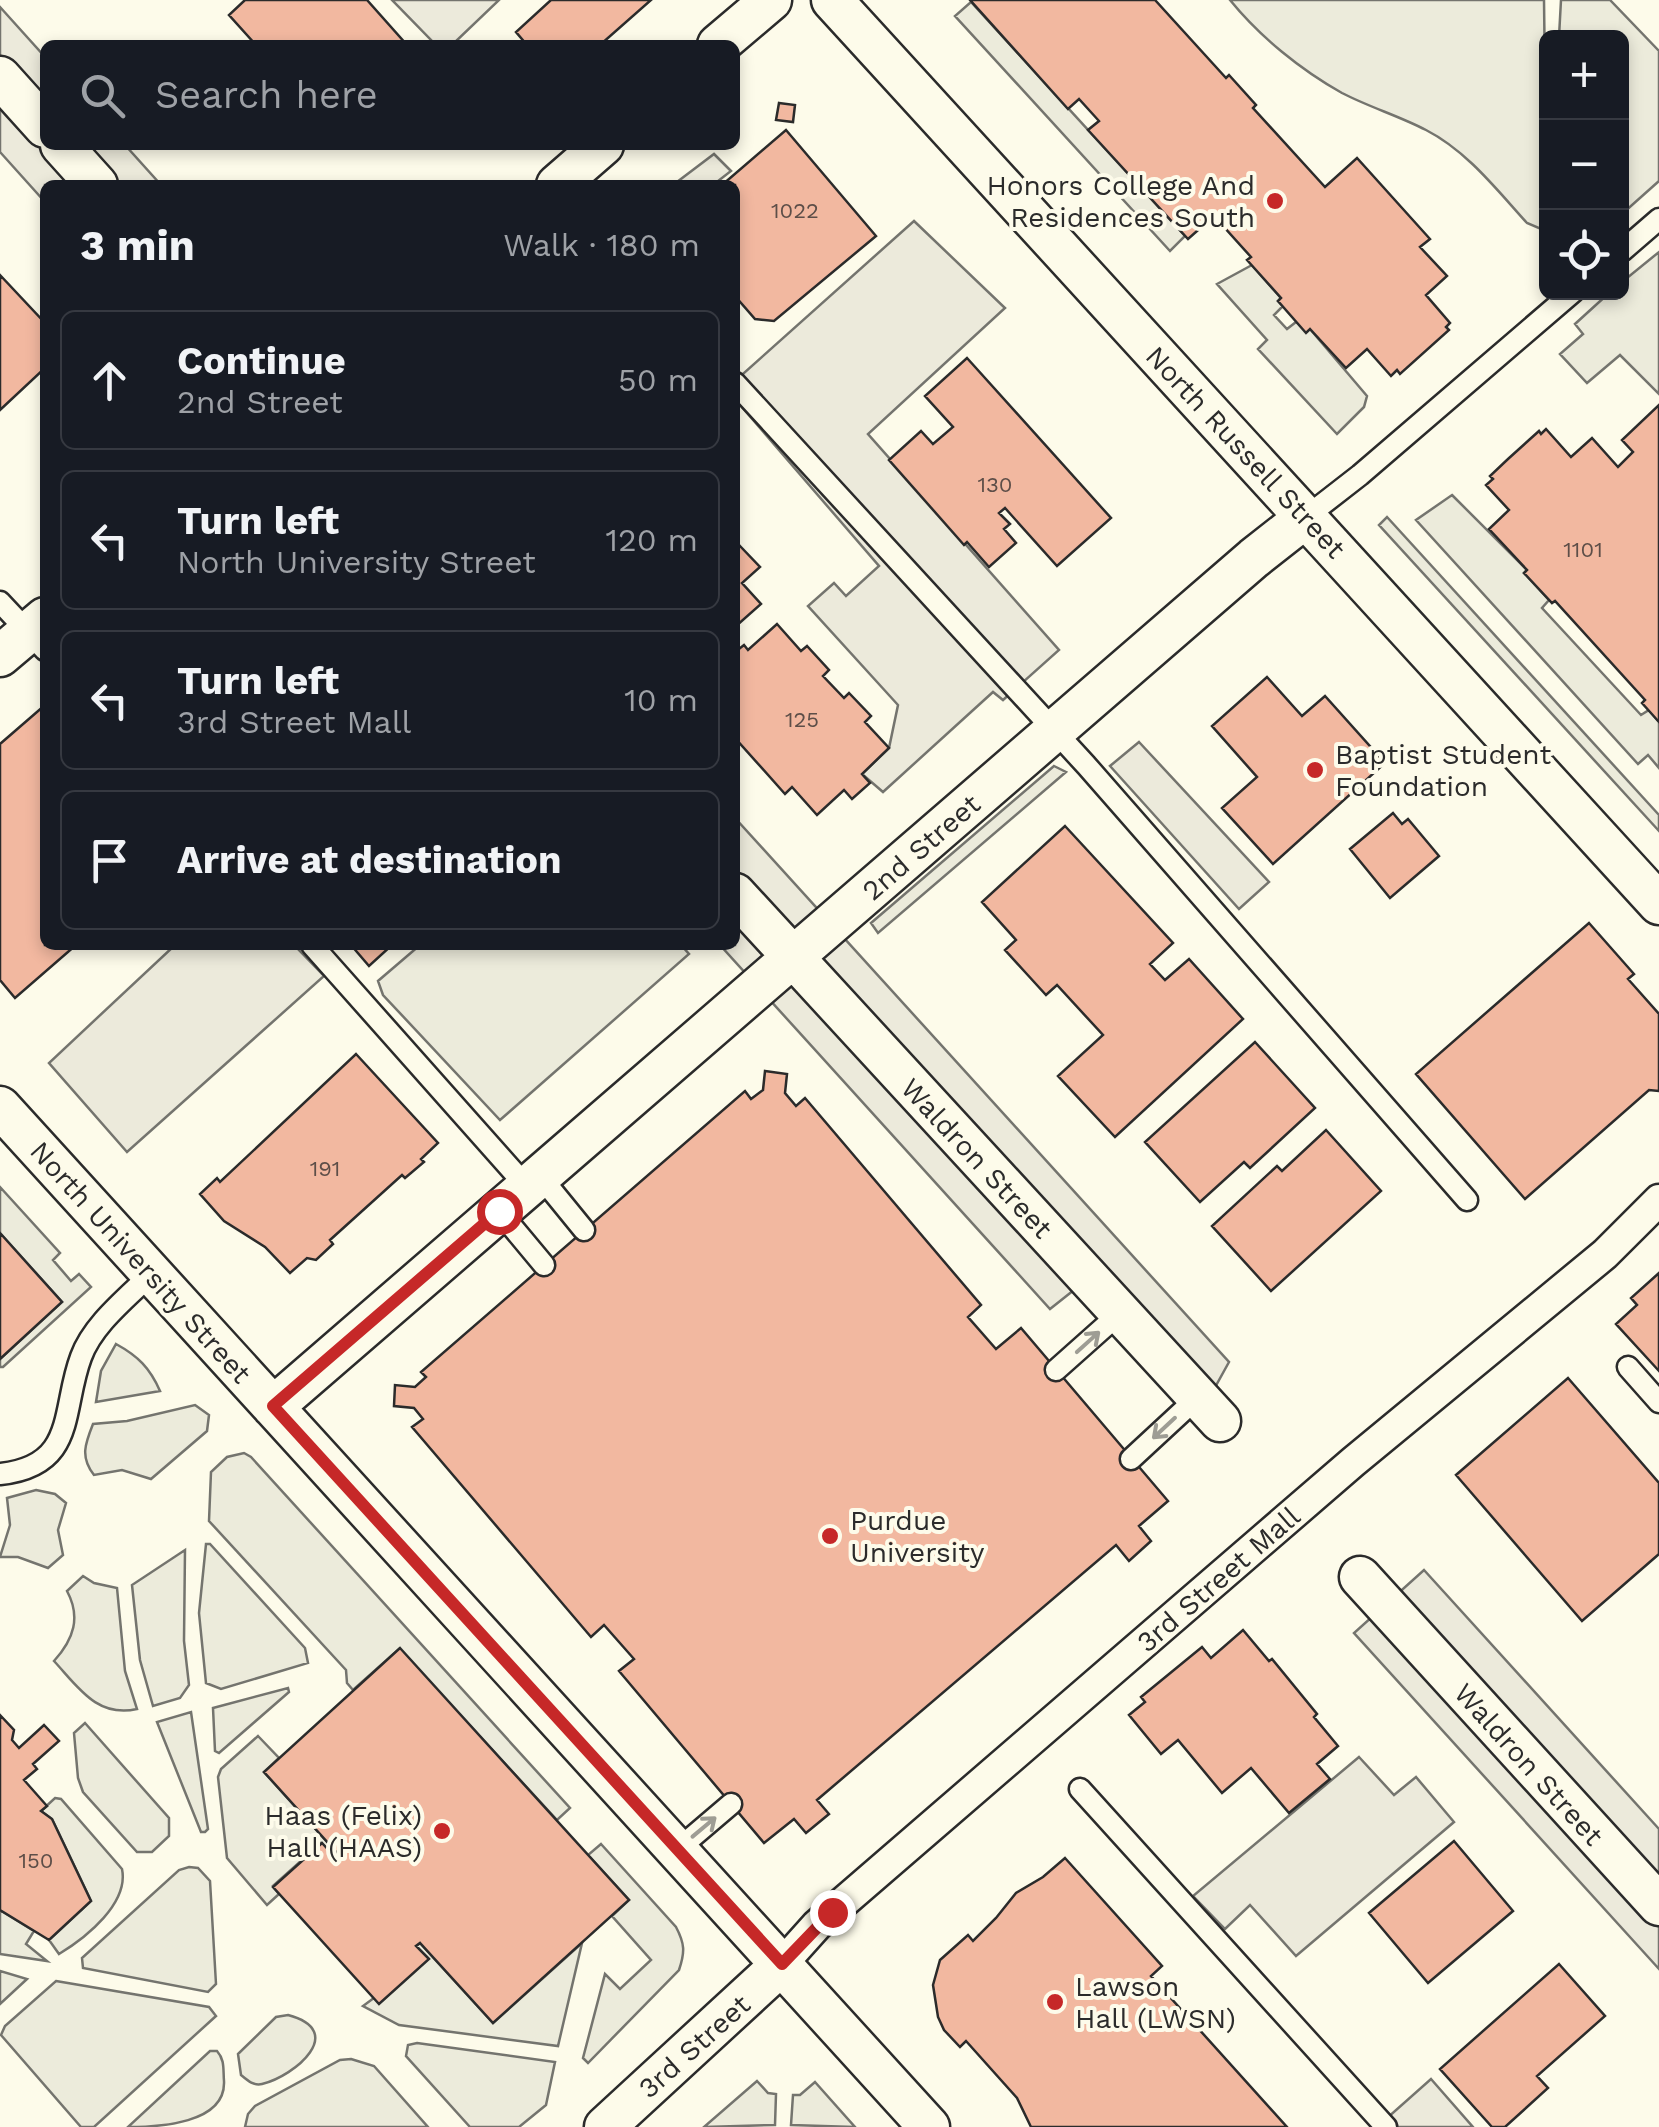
<!DOCTYPE html>
<html lang="en">
<head>
<meta charset="utf-8">
<style>
	:root { --surface:#171b24; --page:#20242c; --text:#f1f3f6; --muted:#9ea1a6; --line:#363941 }
	body { margin:0; font-family:"Work Sans",sans-serif; background:var(--page); color:var(--text) }
	.controls { position:absolute; right:30px; top:30px; display:grid; overflow:hidden; border-radius:15px; box-shadow:0 5px 15px #0003 }
	.controls button { width:90px; height:90px; display:grid; place-items:center; padding:0; border:0; border-bottom:2px solid var(--line); background:var(--surface); color:var(--text); font:50px sans-serif }
	.stop { position:absolute; width:30px; height:30px; margin:-22px; border:8px solid #c62828; border-radius:50%; background:#fff }
	.stop.end { background:#c62828; border-color:#fff; box-shadow:0 2px 10px #0008 }
	.list { margin:0; padding:0; list-style:none }
	h2 { display:flex; justify-content:space-between; align-items:center; height:130px; margin:0; padding:0 40px; font-size:42px }
	h2 small { font-size:32px; font-weight:400; color:var(--muted) }
	.list li { display:grid; grid-template-columns:65px 1fr auto; gap:30px; align-items:center; box-sizing:border-box; height:140px; margin:0 20px 20px; padding:0 20px; border:2px solid var(--line); border-radius:15px }
	.list b { display:block; font-size:38px; white-space:nowrap }
	.list p { margin:0; font-size:32px; white-space:nowrap; color:var(--muted) }
	.list em { font-size:32px; font-style:normal; color:var(--muted) }
	.icon { flex:none; width:55px; height:55px; fill:none; stroke:currentColor; stroke-width:2; stroke-linecap:round; stroke-linejoin:round }
	.map { position:relative; flex:none; width:1659px; height:2127px; overflow:hidden }
	.search { position:absolute; background:var(--surface); box-shadow:0 5px 15px #0003; left:40px; top:40px; width:700px; height:110px; display:flex; align-items:center; gap:25px; box-sizing:border-box; padding:0 35px; border-radius:15px; color:var(--muted); font-size:38px }
	.panel { position:absolute; background:var(--surface); box-shadow:0 5px 15px #0003; left:40px; top:180px; width:700px; height:770px; border-radius:15px }
	.map>svg:first-child { display:block }
	.green { fill:#ecebdb; stroke:#74746e; stroke-width:2.5 }
	.parking { fill:#eceadb; stroke:#74746e; stroke-width:2.5 }
	.building { fill:#f2b8a0; stroke:#2b2b2b; stroke-width:2.5 }
	.lines { fill:none; stroke-linecap:round; stroke-linejoin:round }
	.service-casing { stroke:#2b2b2b; stroke-width:25 }
	.pedestrian-casing { stroke:#2b2b2b; stroke-width:35 }
	.minor-casing { stroke:#2b2b2b; stroke-width:45 }
	.service { stroke:#fdfbea; stroke-width:20 }
	.pedestrian { stroke:#fdfbea; stroke-width:30 }
	.minor { stroke:#fdfbea; stroke-width:40 }
	.oneway { stroke:#9e9d94 }
	.route { stroke:#c62828; stroke-width:12 }
	.poi-dot { fill:#c62828; stroke:#fdfbea; stroke-width:4 }
	.labels { text-anchor:middle; stroke-width:8; stroke-linejoin:round; paint-order:stroke }
	.number-label { font-size:22px; fill:#5d4e48 }
	.poi-label { font-size:28px; fill:#2b2b2b; stroke:#fdfbea; text-anchor:start }
	.street-label { font-size:28px; fill:#2b2b2b; stroke:#fdfbea }
</style>
</head>
<body>
<div class="map">
<svg width="1659" height="2127" viewBox="0 0 1659 2127">
	<rect width="100%" height="100%" fill="#fdfbea"/>
	<path class="green" d="M1230,0h314l2,163 -5,66 -14,-6c-30,-33 -60,-72 -101,-93 -27,-14 -57,-23 -84,-37 -41,-23 -82,-56 -112,-93z
		M1561,0h49l49,51v130l-37,33v-176l-63,-1z
		M971,2l214,234 -15,15 -215,-235z
		M1659,252v142l-39,-39 -33,28 -27,-29 23,-20 -8,-10 34,-31 13,-1v-10z
		M1252,265l29,33 -3,3 5,5 -9,9 13,14 9,-7 14,7 57,67 -3,11 -27,27 -79,-85 9,-9 -50,-56z
		M1452,495l75,75 -3,3 25,27 -7,8 99,107 8,-5 10,12v46l-11,-13 -10,9 -222,-244z
		M1387,517l272,298v16l-280,-306z
		M1054,766l12,6 -188,161 -7,-10z
		M420,945h261l8,9 -189,166 -117,-125 -5,-14z
		M0,1187l60,66 -7,7 18,21 8,-7 12,13 -88,80h-3v-8l62,-57 -62,-69z
		M116,1344c22,12 34,24 44,47l-64,11 5,-31z
		M195,1405l14,10 -2,16 -56,48 -29,-9 -28,5c-14,-18 -9,-31 -1,-51l34,-3z
		M244,1453l7,4 319,351 -13,12 -158,-171 -46,41 -6,-7 -1,-13 -137,-149 2,-49 16,-15z
		M36,1490l19,4 11,9 -8,27 5,25 -15,13 -30,-11h-18l10,-32 -3,-27z
		M206,1544h4l95,104 3,15 -87,26 -15,-6 -7,-70z
		M185,1550l-1,91 5,44 -9,13 -27,8 -13,-46 -8,-75z
		M83,1576l11,7 23,5 8,83 12,38c-40,9 -59,-22 -83,-48 20,-22 27,-44 13,-70z
		M288,1688l1,4 -70,61 -4,-2 -2,-43z
		M191,1712l17,117 -3,3h-4l-44,-110z
		M85,1723l84,95v18l-17,16h-15l-54,-60 -5,-14 -4,-45z
		M258,1736l21,22 -15,14 74,82 -3,3 -14,-14 -48,43 6,8 -12,11 -40,-47 -9,-81 3,-8z
		M55,1798l6,1 61,70c7,34 -35,68 -63,85l-10,-14 42,-39 -39,-82 -11,-8z
		M601,1844l75,83c9,17 9,25 3,43l-91,93 -5,-5 22,-84 15,15 31,-29 -39,-44 17,-16 -41,-45z
		M189,1867l9,1 12,13 6,103 -8,8 -125,-24 -1,-10 97,-88z
		M0,1910l34,21 -8,13 21,17 -47,-7z
		M420,1943l73,80 89,-80 -24,103 -159,-21 -36,-19 65,-48 -12,-12z
		M0,1971l27,8 -27,25z
		M56,1981l153,26 7,9 -122,111h-13l-80,-92 4,-9z
		M288,2015c60,16 7,61 -26,69 -9,2 -15,-4 -21,-9l-3,-21 38,-37z
		M417,2043l138,19 -9,43 -27,22h-49l-64,-71 2,-11z
		M210,2051h7c8,9 6,18 7,30 2,43 -66,46 -96,46z
		M351,2059l23,7 54,61h-183l3,-13 7,-8 85,-46z
		M757,2081l11,12 8,1 -1,31 -71,2z
		M815,2082l40,45 -64,-2 2,-30h7z"/>
	<path class="parking" d="M392,0h107l-47,45h-16z
		M0,7l45,50v88h80l36,40h-116v17l-45,-50z
		M714,154l17,17 -18,14h-40z
		M914,221l91,87 -137,126 191,216 -56,50 -10,-8 -110,100 -21,-18 27,-26 9,-43 -90,-99 26,-23 12,13 33,-30 -144,-167v-18z
		M1139,742l130,140 -30,27 -129,-143z
		M735,818l494,544 -31,56 -119,-132 -29,23 -330,-364h15z
		M175,945h119l30,31 -197,176 -78,-89z
		M1424,1570l235,259v140l-305,-336z
		M1359,1757l35,38 22,-18 38,45 -158,134 -46,-51 -25,24 -32,-33z
		M1431,2079l42,48h-96z"/>
	<path class="building" d="M245,0h122l40,45h-151l-27,-30z
		M551,0h100l-51,45h-73l-11,-13z
		M970,0h185l71,78 3,-3 27,30 -3,3 72,79 32,-29 73,81 -10,8 27,29 -21,19 24,28 -4,4 3,3 -49,44 -3,-4 -6,6 -24,-27 -21,19 -36,-39 -4,4 -28,-32 3,-3 -34,-38 4,-3 -37,-41 -26,23 -100,-109 11,-9 -20,-22 -11,10z
		M779,103l16,2 -2,17 -17,-2z
		M786,130l90,106 -102,85 -19,-2 -20,-23v-111h-13z
		M0,275l45,48v45l-45,42z
		M967,358l144,160 -54,48 -52,-58 -6,5 11,11 -6,5 12,14 -27,24 -22,-25 -3,3 -75,-85 32,-29 12,13 20,-17 -28,-31z
		M1659,405v317l-17,-19 3,-3 -90,-99 -3,2 -28,-30 3,-3 -38,-41 20,-19 -23,-25 7,-6 -3,-3 18,-17 31,-28 2,3 5,-5 25,28 21,-19 26,29 15,-15 -11,-12z
		M740,546l20,21 -18,16 19,21 -26,23v-76z
		M777,624l24,27 6,-5 22,24 -6,6 21,22 5,-5 22,23 -6,6 24,26 -27,26 8,9 -18,16 -8,-9 -27,25 -25,-28 -7,7 -50,-56v-86l9,-7 4,5z
		M1267,677l35,39 23,-20 60,67 -112,101 -51,-56 35,-31 -45,-51z
		M45,705v240h31l-61,53 -15,-18v-236z
		M1393,813l9,11 6,-5 31,37 -49,42 -40,-49z
		M1065,826l108,117 -23,21 15,16 24,-21 54,60 -128,118 -57,-61 45,-41 -46,-50 -11,10 -21,-23 -20,-22 11,-10 -34,-38z
		M1589,923l45,51 -6,5 31,35v77l-10,-1 -124,109 -109,-125z
		M351,945h41l-23,21z
		M1255,1042l60,66 -65,60 -6,-6 -44,40 -55,-60z
		M356,1054l82,89 -17,16 3,3 -19,16 -3,-3 -72,65 3,4 -17,16 -9,-2 -17,15 -25,-26 -41,-26 -24,-27 17,-16 3,4z
		M765,1071l22,3 -2,19 11,13 9,-8 176,207 -13,12 28,32 25,-21 147,173 -29,25 12,15 -22,20 -13,-16 -299,255 12,14 -23,19 -12,-14 -30,24 -145,-172 15,-12 -30,-34 -13,12 -179,-210 11,-8 -9,-11 -20,-2 1,-21 20,2 11,-10 -5,-5 324,-281 6,8 12,-9z
		M1326,1130l55,61 -110,100 -59,-65 65,-60 5,5z
		M0,1233l62,69 -62,57z
		M1659,1273v98l-43,-47 21,-19 -6,-7z
		M1568,1378l91,105v71l-77,67 -126,-146z
		M1243,1630l26,31 3,-2 45,55 -3,3 24,29 -21,18 13,15 -41,34 -38,-45 -29,25 -44,-53 -17,14 -32,-39 16,-13 -4,-5 61,-50 9,11z
		M400,1648l229,252 -136,123 -73,-80 -4,3 13,13 -50,45 -106,-117 49,-44 13,14 3,-3 -74,-82z
		M0,1715l14,15 -2,10 7,8 25,-23 15,16 -26,23 4,5 -13,11 23,26 -6,5 11,8 39,82 -42,39 -49,-30z
		M1454,1841l59,70 -85,72 -59,-70z
		M1065,1858l97,108 -11,10 136,151h-256l-14,-29 -51,-57 -6,6 -16,-17 -6,-13 -5,-32 7,-25 28,-25 5,6 23,-23 20,-25 27,-16z
		M1559,1964l46,52 -68,60 11,12 -43,39h-13l-52,-58z"/>
	<g class="lines">
		<g class="service-casing">
			<path id="service" d="M1622,251l37,-32
				M735,383l351,382 381,435
				M1306,517l54,-42 213,-183
				M0,602l45,48
				M312,945l215,242
				M540,1176l44,54
				M499,1211l45,54
				M1628,1367l31,35
				M1056,1370l64,-57
				M1131,1459l67,-62
				M0,1474c77,-8 61,-64 81,-117 12,-33 46,-59 71,-84
				M1080,1789l306,338
				M677,1850l54,-46"/>
		</g>
		<g class="pedestrian-casing">
			<path id="pedestrian" d="M782,1964l35,-39 536,-463 252,-208 54,-54"/>
		</g>
		<g class="minor-casing">
			<path id="minor" d="M832,0l827,904
				M718,45l53,-45
				M0,77l45,50
				M61,145l36,40
				M557,185l46,-40
				M0,656l45,-38
				M735,894l485,527
				M0,1107l929,1020
				M273,1407l981,-849 52,-41
				M1360,1577l299,328
				M605,2127l177,-163"/>
		</g>
		<use href="#service" class="service"/>
		<use href="#pedestrian" class="pedestrian"/>
		<use href="#minor" class="minor"/>
	</g>
	<defs><path id="oneway-shaft" d="M-6 0H5M1.5-3L5.5 0L1.5 3" fill="none" stroke-width="1.6" stroke-linecap="round" stroke-linejoin="round" transform="scale(2.5)"/></defs>
	<g class="oneway">
		<use href="#oneway-shaft" transform="translate(1088 1342) rotate(-42)"/>
		<use href="#oneway-shaft" transform="translate(1164 1428) rotate(137)"/>
		<use href="#oneway-shaft" transform="translate(704 1827) rotate(-40)"/>
	</g>
	<g class="lines">
		<path class="route" d="M499,1211l-226,195 509,558 50,-52"/>
	</g>
	<g class="poi-dot">
		<circle cx="1275" cy="201" r="10"/>
		<circle cx="1315" cy="770" r="10"/>
		<circle cx="830" cy="1536" r="10"/>
		<circle cx="442" cy="1831" r="10"/>
		<circle cx="1055" cy="2002" r="10"/>
	</g>
	<g class="labels">
		<g class="number-label">
			<text x="795" y="218">1022</text>
			<text x="995" y="492">130</text>
			<text x="1583" y="557">1101</text>
			<text x="802" y="727">125</text>
			<text x="325" y="1176">191</text>
			<text x="36" y="1868">150</text>
		</g>
		<g class="poi-label">
			<text x="1255" y="195" text-anchor="end">Honors College And<tspan x="1255" dy="32">Residences South</tspan></text>
			<text x="1335" y="764">Baptist Student<tspan x="1335" dy="32">Foundation</tspan></text>
			<text x="850" y="1530">Purdue<tspan x="850" dy="32">University</tspan></text>
			<text x="422" y="1825" text-anchor="end">Haas (Felix)<tspan x="422" dy="32">Hall (HAAS)</tspan></text>
			<text x="1075" y="1996">Lawson<tspan x="1075" dy="32">Hall (LWSN)</tspan></text>
		</g>
		<g class="street-label">
			<text transform="translate(1246 452) rotate(47)" y="10">North Russell Street</text>
			<text transform="translate(921 847) rotate(-41)" y="10">2nd Street</text>
			<text transform="translate(977 1158) rotate(47)" y="10">Waldron Street</text>
			<text transform="translate(141 1262) rotate(48)" y="10">North University Street</text>
			<text transform="translate(1218 1579) rotate(-41)" y="10">3rd Street Mall</text>
			<text transform="translate(1529 1764) rotate(48)" y="10">Waldron Street</text>
			<text transform="translate(694 2046) rotate(-42)" y="10">3rd Street</text>
		</g>
	</g>
</svg>
<div class="controls">
<button>+</button>
<button>−</button>
<button><svg class="icon" aria-label="locate" viewBox="0 0 24 24"><circle cx="12" cy="12" r="6"/><path d="M12 2v4M12 18v4M2 12h4M18 12h4"/></svg></button>
</div>
<div class="stop" style="left:499px;top:1211px"></div>
<div class="stop end" style="left:832px;top:1912px"></div>
<div class="search"><svg class="icon" aria-label="search" viewBox="0 0 24 24"><circle cx="10" cy="10" r="6"/><path d="M15 15l6 6"/></svg>Search here</div>
<section class="panel">
<h2>3 min<small>Walk · 180 m</small></h2>
<ul class="list">
<li><svg class="icon" aria-label="ahead" viewBox="0 0 24 24"><path d="M12 20V5M6 11l6-6 6 6"/></svg><div><b>Continue</b><p>2nd Street</p></div><em>50 m</em></li>
<li><svg class="icon" aria-label="left" viewBox="0 0 24 24"><path d="M17 20v-9H6M10 6l-5 5 5 5"/></svg><div><b>Turn left</b><p>North University Street</p></div><em>120 m</em></li>
<li><svg class="icon" aria-label="left" viewBox="0 0 24 24"><path d="M17 20v-9H6M10 6l-5 5 5 5"/></svg><div><b>Turn left</b><p>3rd Street Mall</p></div><em>10 m</em></li>
<li><svg class="icon" aria-label="arrive" viewBox="0 0 24 24"><path d="M6 21V4h12l-3 4 3 4H6"/></svg><div><b>Arrive at destination</b></div></li>
</ul>
</section>
</div>
</body>
</html>
